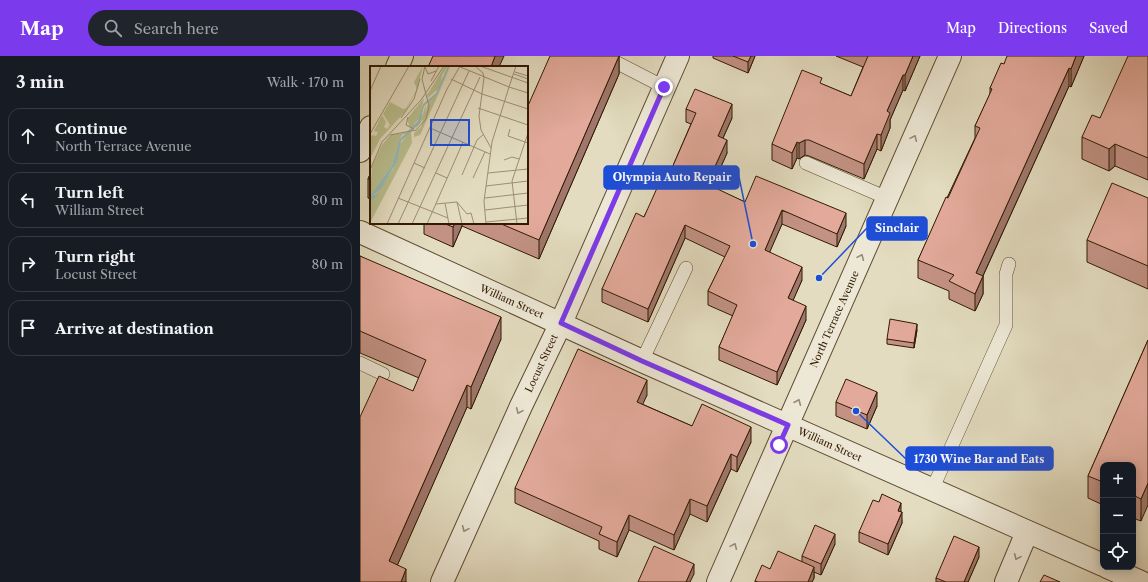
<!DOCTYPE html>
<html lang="en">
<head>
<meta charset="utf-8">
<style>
	:root { --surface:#171b24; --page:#20242c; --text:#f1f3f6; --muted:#9ea1a6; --line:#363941; --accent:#7c3aed }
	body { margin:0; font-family:"Libre Caslon Text",serif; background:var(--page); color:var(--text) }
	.controls { position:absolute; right:12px; bottom:12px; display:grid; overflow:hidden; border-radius:8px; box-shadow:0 2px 10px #0003 }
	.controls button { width:36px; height:36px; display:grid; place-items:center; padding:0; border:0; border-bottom:1px solid var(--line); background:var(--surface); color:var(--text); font:20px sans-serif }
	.stop { position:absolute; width:12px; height:12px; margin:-9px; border:3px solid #7c3aed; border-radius:50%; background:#fff }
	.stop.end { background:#7c3aed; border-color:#fff; box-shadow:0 1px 4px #0008 }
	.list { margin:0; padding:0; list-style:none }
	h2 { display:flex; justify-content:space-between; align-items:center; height:52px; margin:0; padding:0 16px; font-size:17px }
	h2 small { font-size:13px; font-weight:400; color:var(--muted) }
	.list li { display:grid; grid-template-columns:26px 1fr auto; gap:12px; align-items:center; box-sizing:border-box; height:56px; margin:0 8px 8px; padding:0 8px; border:1px solid var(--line); border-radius:12px }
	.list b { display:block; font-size:15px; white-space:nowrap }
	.list p { margin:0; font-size:13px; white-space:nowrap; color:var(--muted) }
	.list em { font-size:13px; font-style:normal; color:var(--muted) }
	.icon { flex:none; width:22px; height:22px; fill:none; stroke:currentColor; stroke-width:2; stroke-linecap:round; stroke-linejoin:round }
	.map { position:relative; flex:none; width:788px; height:526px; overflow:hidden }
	header { display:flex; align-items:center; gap:24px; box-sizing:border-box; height:56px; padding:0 20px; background:var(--accent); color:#fff }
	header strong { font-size:19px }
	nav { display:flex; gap:22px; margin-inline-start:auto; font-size:14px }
	.search { width:280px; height:36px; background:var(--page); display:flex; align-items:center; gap:10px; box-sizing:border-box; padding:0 14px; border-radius:22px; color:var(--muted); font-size:15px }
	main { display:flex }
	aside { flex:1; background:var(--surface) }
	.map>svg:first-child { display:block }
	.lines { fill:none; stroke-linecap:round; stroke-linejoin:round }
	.service-casing { stroke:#5e4a31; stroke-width:14 }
	.minor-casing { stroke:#5e4a31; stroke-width:24 }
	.service { stroke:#ede8d6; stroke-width:13 }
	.minor { stroke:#ede8d6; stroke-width:22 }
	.wall { fill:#c39285; stroke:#311a01 }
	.shaded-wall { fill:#9f776c; stroke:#311a01 }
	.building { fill:#e3aa9b; stroke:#311a01 }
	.oneway { stroke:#988b76 }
	.route { stroke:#7c3aed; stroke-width:5 }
	.labels { text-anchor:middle; stroke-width:3; stroke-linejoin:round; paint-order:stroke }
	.street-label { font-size:10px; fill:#311a01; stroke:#ede8d6 }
	.inset-road { fill:none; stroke:#9c8e74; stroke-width:1 }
	.view { fill:#1d4ed8; fill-opacity:0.15; stroke:#1d4ed8; stroke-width:2 }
	.inset-edge { fill:none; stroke:#311a01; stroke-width:2 }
	.leader { fill:none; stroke:#1d4ed8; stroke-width:1.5 }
	.callout-dot { fill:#1d4ed8; stroke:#ede8d6; stroke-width:1.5 }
	.callout { fill:#1d4ed8; stroke:#1d4ed8; stroke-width:1.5 }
	.callout-label { font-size:11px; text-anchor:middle; font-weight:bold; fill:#fff }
</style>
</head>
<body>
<header>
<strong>Map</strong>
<div class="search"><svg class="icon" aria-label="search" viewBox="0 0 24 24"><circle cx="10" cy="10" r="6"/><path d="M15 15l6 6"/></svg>Search here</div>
<nav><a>Map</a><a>Directions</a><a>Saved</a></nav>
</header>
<main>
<aside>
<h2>3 min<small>Walk · 170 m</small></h2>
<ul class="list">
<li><svg class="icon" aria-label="ahead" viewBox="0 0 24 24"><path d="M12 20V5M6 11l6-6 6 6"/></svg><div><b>Continue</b><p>North Terrace Avenue</p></div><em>10 m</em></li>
<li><svg class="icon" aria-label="left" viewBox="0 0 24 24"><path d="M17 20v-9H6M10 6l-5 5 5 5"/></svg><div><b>Turn left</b><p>William Street</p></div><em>80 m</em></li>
<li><svg class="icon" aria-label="right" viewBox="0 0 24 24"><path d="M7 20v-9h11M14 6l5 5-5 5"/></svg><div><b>Turn right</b><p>Locust Street</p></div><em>80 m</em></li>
<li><svg class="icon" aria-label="arrive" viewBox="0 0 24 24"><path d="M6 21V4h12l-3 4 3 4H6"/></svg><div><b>Arrive at destination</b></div></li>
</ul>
</aside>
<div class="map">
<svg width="788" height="526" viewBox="0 0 788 526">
	<rect width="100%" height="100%" fill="#e3dcc0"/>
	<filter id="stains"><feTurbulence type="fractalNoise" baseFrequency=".005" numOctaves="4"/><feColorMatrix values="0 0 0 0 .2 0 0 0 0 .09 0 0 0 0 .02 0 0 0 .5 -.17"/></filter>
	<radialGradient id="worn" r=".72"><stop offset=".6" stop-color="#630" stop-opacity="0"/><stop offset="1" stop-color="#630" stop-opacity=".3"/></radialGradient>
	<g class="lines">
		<g class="service-casing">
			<path id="service" d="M244,0l60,31
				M446,107l81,35
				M282,305l44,-93
				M0,307l23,11
				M572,434l74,-165v-51l3,-10"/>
		</g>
		<g class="minor-casing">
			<path id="minor" d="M37,11l5,-11
				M0,95l11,-24
				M0,176l282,129 461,204
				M747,511l34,15
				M82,526l79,-176 40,-83 117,-267
				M358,526l232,-526
				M646,526l21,-50"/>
		</g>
		<use href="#service" class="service"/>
		<use href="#minor" class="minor"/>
	</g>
	<path class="wall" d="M259,0v18l-80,185 -77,-33 -9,21 -29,-13v-11h103z
		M353,0h42l-7,17 -35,-15z
		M476,0h84l-15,35 -2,-1 -13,30v8l-9,23 -4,-2 -13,30 -55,-23 -4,-1 -6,4 -2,-1 -5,11 -20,-9v-16l50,-60 29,12 12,-29z
		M724,0l-13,31 -2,-1 -86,190v18l-8,17 -26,-12v-8l-31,-13v-18l57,-122v-12l15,-32v-6l14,-24z
		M788,0v124l-33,-14 -6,5 -27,-12v-22l18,-19z
		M326,53l46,9 -9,20 4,15 -15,34 33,15 101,24 -9,21 -55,-23 -13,28 33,28 -9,20 13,20 -29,65 -58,-25v-13l14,-31 -25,-11v-14l17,-34 -40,-19 -37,84 -46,-20v-13l70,-121 19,-44 -5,-2z
		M11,116v27l-3,-1v-19z
		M788,142v91l-61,-27v-22z
		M0,200l141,83 -30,70 -4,-2 -70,158 9,17h-46l53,-191 6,-13 -59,-25z
		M557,274l-3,18 -27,-4v-5z
		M788,284l-7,181 -8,-3v-53h-30v40l-15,-7v-22z
		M287,339l-5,9 50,22 59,16 -14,30 -6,-3 -24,53 -17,-8 -16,36 -45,-20 -12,27 -18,-8v-8l-84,-38v-15z
		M476,346l41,4 -10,23 -31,-13z
		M541,456l1,11 -14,32 -29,-13v-10z
		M475,488l-14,31 -7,-3v6l-2,4h-57v-1l15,-12 32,-7v-6z
		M619,501l-11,25h-32v-4z"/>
	<path class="shaded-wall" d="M135,0h9l-5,11h-8z
		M259,0v18l-80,185v-19z
		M391,0h4l-7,17v-11z
		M553,0h7l-15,35v-16z
		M716,0h8l-13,31v-18z
		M709,12v18l-93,205v-18z
		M543,19v15l-13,30v8l-9,23v-16l6,-24z
		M372,48v14l-14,31v-13z
		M517,78v15l-13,30v-15z
		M367,84v13l-20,45v-14z
		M445,84v15l-6,4v-16z
		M437,86v16l-5,11v-16z
		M755,88v22l-6,5v-22z
		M422,154v14l-17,39v-13z
		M486,157v13l-9,21v-13z
		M95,167h7v3l-9,21v-20z
		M325,169v13l-37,84v-13z
		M442,211v13l-14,32v-14z
		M623,220v18l-8,17v-17z
		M446,250v14l-29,65v-13z
		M141,261v22l-30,70v-22z
		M557,268v6l-3,18v-5z
		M287,324v15l-10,22v-15z
		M107,329v22l-77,175 -1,-21z
		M517,336v14l-10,23v-14z
		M391,371v15l-14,30v-15z
		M371,398v15l-24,53v-16z
		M788,427v22l-7,16v-22z
		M330,443v15l-16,36v-15z
		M541,447v10l-3,-2z
		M542,456v11l-14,32v-11z
		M269,459v15l-12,27v-15z
		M475,478v10l-14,31v-11z
		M619,491v10l-11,25h-4z
		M334,508v10l-4,8h-4z
		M454,511v11l-2,4h-4z
		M46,513v13h-5z"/>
	<path class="building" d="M73,0h62l-4,11h-63z
		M190,0h69l-80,184 -40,-17h28v-115z
		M373,0h18l-3,6z
		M508,0h45l-8,19h-2l-16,36 3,2 -9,22 -4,-1 -13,30 -55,-24h-4l-6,3 -2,-1 -5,11 -20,-9 30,-74 20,8 -2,5 31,13z
		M647,0h69l-5,13 -2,-1 -93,205 7,3 -8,18 -26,-13 5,-6 -36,-15 28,-63 2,1 32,-70 -5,-2 17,-37 -2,-1 11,-25 3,1z
		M768,0h20v102l-33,-14 -6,5 -27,-12 10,-22 8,3z
		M335,33l37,15 -14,32 9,4 -20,44 38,18 11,-26 90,37 -9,21 -55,-24 -17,40 37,17 -14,31 18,8 -29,66 -58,-25 18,-42 -29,-14 22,-45 -45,-21 -37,84 -46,-20 34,-76 8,4 23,-51 5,2 24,-55 -10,-4z
		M11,116v8l-3,-1z
		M752,127l36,15v68l-61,-26z
		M83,167h12l-2,4z
		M0,200l141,61 -30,70 -4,-2 -78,176 17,8 -5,13h-41v-165l19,-41 34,15 13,-31 -66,-29z
		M530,263l27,5 -3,19 -27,-4z
		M788,284v143l-7,16 -8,-4v-30h-30v17l-15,-6z
		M218,293l69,31 -10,22 55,24 10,-22 49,23 -14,30 -6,-3 -24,52 -17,-7 -16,36 -45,-20 -12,27 -18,-8 3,-7 -87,-39z
		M486,323l31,13 -10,23 -31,-13z
		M522,438l19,9 -3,8 4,1 -14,32 -29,-12 14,-32 6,2z
		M455,469l20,9 -14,30 -19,-8z
		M594,480l25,11 -15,35h-18l-10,-4z
		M294,490l40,18 -8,18h-48z
		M418,495l36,16 -6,15h-50l-3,-1 7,-16 8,4z
		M684,519l16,7h-20z"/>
	<defs><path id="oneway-chevron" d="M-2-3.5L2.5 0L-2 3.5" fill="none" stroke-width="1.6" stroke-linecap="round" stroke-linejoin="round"/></defs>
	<g class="oneway">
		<use href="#oneway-chevron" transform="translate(554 82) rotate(-66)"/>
		<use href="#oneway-chevron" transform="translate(501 201) rotate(-66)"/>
		<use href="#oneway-chevron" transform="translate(438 346) rotate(-67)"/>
		<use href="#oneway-chevron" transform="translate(159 355) rotate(114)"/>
		<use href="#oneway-chevron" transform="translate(105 473) rotate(114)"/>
		<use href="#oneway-chevron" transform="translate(374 490) rotate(-66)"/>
		<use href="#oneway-chevron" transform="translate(657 501) rotate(114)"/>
	</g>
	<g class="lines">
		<path class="route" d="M304,31l-103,236 81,38 146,64 -9,20"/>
	</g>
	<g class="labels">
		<g class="street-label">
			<text transform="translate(152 245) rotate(24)" y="4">William Street</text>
			<text transform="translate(474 263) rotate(-66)" y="4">North Terrace Avenue</text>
			<text transform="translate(181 307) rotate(-65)" y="4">Locust Street</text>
			<text transform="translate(470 388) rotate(24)" y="4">William Street</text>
		</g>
	</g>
	<g transform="translate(10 10)">
		<rect width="158" height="158" fill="#e3dcc0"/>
		<path d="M53,0l-6,24 -13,23 -24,26 -10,20v-21l2,-3 4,1 2,-4 -4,-1 8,-16 4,7 -2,5 3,2 3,-4 -7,-11 7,-12 13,7 3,-1 11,-19 -3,-7zM75,0h3l-6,9 -2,12 -12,11 -1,-3zM81,0l-31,69 -6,2v-4l7,-6 8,-27 9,-7zM54,32l-5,21 -5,5 2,2 7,-12 3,-11 -1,14 -8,10 -7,1 -3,-9zM41,66l1,11 -42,80 1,-23 22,-31 7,-25 8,-10h-5l-4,6 -7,25 -22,31 2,-30 10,-21 8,-10z" fill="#babf8e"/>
		<path d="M78,0h2l-12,27 -14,13 -4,17 -19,18 -4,20 -15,26 -8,8h5l-8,5 -1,8v-12l22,-31 7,-25 19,-19 5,-17 13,-11z" fill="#96bab8"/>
		<path class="inset-road" d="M88,0l51,21 -17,55 -8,59 2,23M105,0l8,7 1,5M110,0l48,17M146,0l-7,21 19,6M55,1l3,7 8,-3M145,6l13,4M144,8l14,5M114,12l-5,38 2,14 10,18M81,13l31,15 46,15M61,15l8,-15M0,25l11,-25M108,42l50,17M38,51l-2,8 8,4M31,52l13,-19 6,-20M60,62l60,26M140,63l-2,7 20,7M0,68l39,-68M20,69l26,-5 10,-11 3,-13 -7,-27 3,-13M134,94l8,-3 7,2M44,97l11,5M0,104l12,-28 39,-42 23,-34M66,107l11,5M118,107l40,-4M92,109l15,-35 7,-6M103,112l12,-26M116,120l42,-5M28,132l50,20M115,132l43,-5M87,136l10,12 4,-1 3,11M87,136l5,22M75,137l4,21M66,138l21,-2M115,144l43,-5M116,156l42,-4M17,158l60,-135 13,-23M28,158l71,-153M42,158l68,-147M57,158l36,-82M147,158l-5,-43 16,-48"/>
		<path class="view" d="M61,54h38v25h-38z"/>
		<rect width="158" height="158" class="inset-edge"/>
	</g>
	<path class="leader" d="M393 188L379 121M459 222L507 172M496 355L546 403"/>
	<g class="callout-dot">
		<circle cx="393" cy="188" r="4"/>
		<circle cx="459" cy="222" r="4"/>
		<circle cx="496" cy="355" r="4"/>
	</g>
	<g class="callout">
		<rect x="244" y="110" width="135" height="23" rx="4"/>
		<rect x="507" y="161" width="60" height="23" rx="4"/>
		<rect x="546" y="391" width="147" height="23" rx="4"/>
	</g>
	<g class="callout-label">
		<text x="312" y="125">Olympia Auto Repair</text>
		<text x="537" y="176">Sinclair</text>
		<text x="619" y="407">1730 Wine Bar and Eats</text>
	</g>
	<rect width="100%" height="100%" filter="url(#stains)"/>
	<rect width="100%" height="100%" fill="url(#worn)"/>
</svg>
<div class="controls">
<button>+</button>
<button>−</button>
<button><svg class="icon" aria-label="locate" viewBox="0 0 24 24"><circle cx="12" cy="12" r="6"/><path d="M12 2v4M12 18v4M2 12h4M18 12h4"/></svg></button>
</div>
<div class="stop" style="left:419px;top:389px"></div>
<div class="stop end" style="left:304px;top:31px"></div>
</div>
</main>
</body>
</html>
